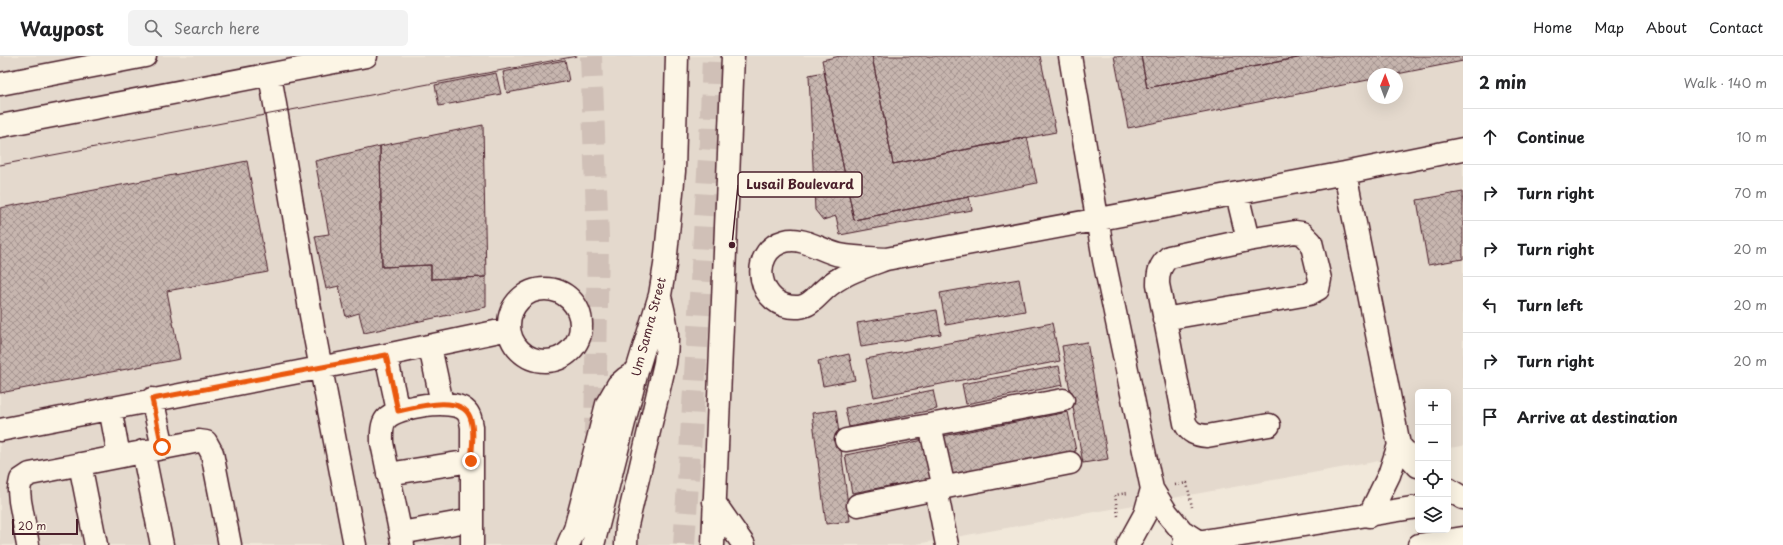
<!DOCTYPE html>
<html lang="en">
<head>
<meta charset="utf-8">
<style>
	:root { --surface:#fff; --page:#f2f2f2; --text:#202124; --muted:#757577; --line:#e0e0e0 }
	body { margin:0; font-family:"Playpen Sans",sans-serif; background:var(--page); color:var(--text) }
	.controls { position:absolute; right:12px; bottom:12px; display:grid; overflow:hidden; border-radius:6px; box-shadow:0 4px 16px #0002 }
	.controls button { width:36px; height:36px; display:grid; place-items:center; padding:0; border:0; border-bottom:1px solid var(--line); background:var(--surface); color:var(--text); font:20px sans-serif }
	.compass { position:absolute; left:1367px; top:12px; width:36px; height:36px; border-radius:50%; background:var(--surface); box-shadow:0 4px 16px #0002; rotate:1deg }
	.scale { position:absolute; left:12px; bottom:10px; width:66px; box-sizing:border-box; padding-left:4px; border:2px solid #4a1f2b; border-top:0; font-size:11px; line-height:14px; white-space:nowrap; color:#4a1f2b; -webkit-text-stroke:3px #fcf5e5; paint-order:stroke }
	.stop { position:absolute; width:12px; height:12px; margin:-9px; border:3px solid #ea580c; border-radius:50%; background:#fff }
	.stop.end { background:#ea580c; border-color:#fff; box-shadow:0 1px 4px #0008 }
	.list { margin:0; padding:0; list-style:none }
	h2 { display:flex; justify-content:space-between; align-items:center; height:52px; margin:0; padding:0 16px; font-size:17px }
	h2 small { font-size:13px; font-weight:400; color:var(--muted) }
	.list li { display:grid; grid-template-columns:26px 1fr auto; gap:12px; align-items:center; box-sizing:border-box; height:56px; padding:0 16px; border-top:1px solid var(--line) }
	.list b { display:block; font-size:15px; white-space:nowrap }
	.list em { font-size:13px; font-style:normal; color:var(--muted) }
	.icon { flex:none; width:22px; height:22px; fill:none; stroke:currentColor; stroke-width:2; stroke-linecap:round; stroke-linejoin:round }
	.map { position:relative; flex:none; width:1463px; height:489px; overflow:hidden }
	header { display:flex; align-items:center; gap:24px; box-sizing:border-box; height:56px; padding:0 20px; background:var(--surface); border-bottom:1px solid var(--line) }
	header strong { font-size:19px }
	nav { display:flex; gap:22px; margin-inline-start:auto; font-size:14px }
	.search { width:280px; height:36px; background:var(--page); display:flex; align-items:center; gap:10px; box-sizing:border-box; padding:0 14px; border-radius:6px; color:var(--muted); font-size:15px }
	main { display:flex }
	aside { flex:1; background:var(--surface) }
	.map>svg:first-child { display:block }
	.built { fill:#e4d9cd; fill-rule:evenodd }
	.building { fill:url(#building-cross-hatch); stroke:#4a1f2b }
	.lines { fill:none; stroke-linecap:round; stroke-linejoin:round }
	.minor-tunnel { stroke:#d0c0b7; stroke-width:22; stroke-dasharray:22 11; stroke-linecap:butt }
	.minor-casing { stroke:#4a1f2b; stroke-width:25 }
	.path { stroke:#4a1f2b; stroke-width:2.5; stroke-dasharray:1 3; stroke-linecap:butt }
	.minor { stroke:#fcf5e5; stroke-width:22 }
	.tram { stroke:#4a1f2b; stroke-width:1 }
	.route { stroke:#ea580c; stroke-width:5 }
	.labels { text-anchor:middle; stroke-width:3; stroke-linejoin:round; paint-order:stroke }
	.street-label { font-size:12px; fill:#4a1f2b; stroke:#fcf5e5 }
	.leader { fill:none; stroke:#4a1f2b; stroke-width:1.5 }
	.callout-dot { fill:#4a1f2b; stroke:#fcf5e5; stroke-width:1.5 }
	.callout { fill:#fcf5e5; stroke:#4a1f2b; stroke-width:1.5 }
	.callout-label { font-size:13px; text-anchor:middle; font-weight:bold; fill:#4a1f2b }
</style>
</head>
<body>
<header>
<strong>Waypost</strong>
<div class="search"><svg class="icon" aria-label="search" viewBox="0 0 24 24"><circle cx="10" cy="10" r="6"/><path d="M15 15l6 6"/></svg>Search here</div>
<nav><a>Home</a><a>Map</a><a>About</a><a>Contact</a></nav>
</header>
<main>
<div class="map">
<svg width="1463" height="489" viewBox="0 0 1463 489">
	<defs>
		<pattern id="building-cross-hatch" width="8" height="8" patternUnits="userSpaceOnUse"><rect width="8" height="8" fill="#c7b6af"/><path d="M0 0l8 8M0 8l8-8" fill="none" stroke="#a4938f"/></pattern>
	</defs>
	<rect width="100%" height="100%" fill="#f1e8da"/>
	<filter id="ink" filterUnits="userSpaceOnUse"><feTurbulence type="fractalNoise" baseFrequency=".025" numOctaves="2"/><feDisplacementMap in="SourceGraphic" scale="8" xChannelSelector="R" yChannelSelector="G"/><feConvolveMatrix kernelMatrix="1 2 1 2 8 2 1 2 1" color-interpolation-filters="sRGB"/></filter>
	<g filter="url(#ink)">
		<path class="built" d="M0,0h1463v390l-15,2v-56h-30v62l-507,91h-911zM1373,18h24v24h-24z"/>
		<path class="building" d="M840,0h32l21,108 134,-27 10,46 -183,37 -32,-160z
			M872,0h168l16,76 -163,32z
			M1114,0h27l6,32 161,-32h155v5l-66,13h-24v5l-245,49z
			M1141,0h155v2l-149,30z
			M1296,0h12l-12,2z
			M565,4l4,21 -62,12 -4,-21z
			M824,16l30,148 115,-23 3,13 -132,25 -4,-19 -13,4 -8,-10 -6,-135z
			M496,17l5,21 -62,12 -4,-21z
			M483,69l3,152 -55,2v-14l-49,2 -2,-121z
			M380,90l2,121 49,-2v14l55,-2v30l-122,26 -5,-20 -13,4 -7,-31 -13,3 -11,-53 14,-2 -14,-73z
			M247,105l21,111 -101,19 13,68 -180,34v-185z
			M1463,136v67l-35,6 -11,-65z
			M1019,223l6,32 -79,14 -6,-32z
			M937,254l4,24 -80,13 -4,-24z
			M1052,267l8,38 -186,36 -8,-38z
			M1087,286l21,117 -25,4 -21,-117z
			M849,298l6,26 -32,6 -5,-25z
			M1059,310l4,19 -97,19 -4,-20z
			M933,334l4,19 -88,18 -4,-19z
			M836,354l14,111 -24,3 -14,-111z
			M1068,356l8,39 -125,24 -8,-39z
			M924,384l8,38 -80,15 -7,-38z"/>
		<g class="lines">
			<path class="minor-tunnel" d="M591,0l7,183 -3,196
				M684,489l26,-403 3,-86"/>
			<g class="minor-casing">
				<path id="minor" d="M1070,0l34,204 48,229 15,24 15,18 17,11
					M270,19l43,252 42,218
					M0,28l145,-28
					M0,70l366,-70
					M1345,117l118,-24
					M1237,138l11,46 -79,17c-9,8 -11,15 -11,27l27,139c5,10 11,12 22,13l62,-11
					M886,203c-15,-1 -31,-1 -46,-4 -17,-3 -37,-19 -55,-14 -38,10 -28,69 14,66 11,-1 17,-10 25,-17 17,-16 40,-23 62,-31l459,-86 54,272 -10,30 -20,41
					M509 269a36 36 0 1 1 72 0a36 36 0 1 1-72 0Z
					M1164,263l145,-25 9,-5 2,-10 -9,-37 -9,-9 -7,-1 -47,8
					M430,291l12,56
					M386,299l12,56
					M152,343l11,48
					M110,352l9,48
					M0,374l386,-75 123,-26
					M846,384l84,-15
					M1399,389l19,21
					M143,395l19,94
					M80,408l16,81
					M388,418l83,-13
					M944,432l-14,-63 133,-25
					M1448,433l15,9
					M714,446l30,43
					M858,449l78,-16
					M401,477l71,-13
					M1184,488l234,-37
					M28,489l-8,-44 -1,-11 2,-10 9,-6 169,-33 7,1 6,11 18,92
					M403,489l-21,-102c0,-7 -1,-18 4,-24 11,-13 66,-21 79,-9 5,4 6,11 7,17v118
					M568,489l7,-16 32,-125 11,-19 8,-7 11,-7
					M593,489l44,-174 23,-76 5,-30 9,-94 3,-115
					M626,489l1,-20 38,-162c4,-27 2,-40 -5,-66
					M713,489l20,-489
					M947,489l-11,-56 134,-26
					M1128,489l17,-31 7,-25
					M1419,489l44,-7"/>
			</g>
			<path class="path" d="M1175,429l12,-2 5,24
				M1118,460l-3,-21 13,-2"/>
			<use href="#minor" class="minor"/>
			<path class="tram" d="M0,109l577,-109"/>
		</g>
	</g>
	<g class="lines" filter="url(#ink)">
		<path class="route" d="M162,391l-10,-48 234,-44 12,56c19,-4 63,-17 72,6 5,13 2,31 1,44"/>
	</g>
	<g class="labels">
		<g class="street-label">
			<text transform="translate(649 271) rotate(-75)" y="4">Um Samra Street</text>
		</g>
	</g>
	<path class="leader" d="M732 189L738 129"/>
	<circle class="callout-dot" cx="732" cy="189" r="4"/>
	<rect class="callout" x="738" y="116" width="124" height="25" rx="4"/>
	<g class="callout-label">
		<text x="800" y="133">Lusail Boulevard</text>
	</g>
</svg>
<div class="controls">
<button>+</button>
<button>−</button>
<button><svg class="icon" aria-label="locate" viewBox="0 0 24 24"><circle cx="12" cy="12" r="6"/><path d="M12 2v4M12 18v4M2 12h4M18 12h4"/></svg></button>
<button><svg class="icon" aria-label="layers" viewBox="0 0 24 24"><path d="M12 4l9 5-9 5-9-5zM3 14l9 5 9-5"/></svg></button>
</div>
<svg class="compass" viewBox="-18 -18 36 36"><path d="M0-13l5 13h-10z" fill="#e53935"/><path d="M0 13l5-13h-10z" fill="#757577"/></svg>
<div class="scale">20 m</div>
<div class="stop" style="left:162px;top:391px"></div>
<div class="stop end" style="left:471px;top:405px"></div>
</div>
<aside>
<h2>2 min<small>Walk · 140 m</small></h2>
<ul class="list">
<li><svg class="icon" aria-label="ahead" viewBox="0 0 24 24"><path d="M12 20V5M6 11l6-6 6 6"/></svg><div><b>Continue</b></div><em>10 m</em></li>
<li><svg class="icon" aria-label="right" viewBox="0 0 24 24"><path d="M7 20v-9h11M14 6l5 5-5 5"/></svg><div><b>Turn right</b></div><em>70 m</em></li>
<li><svg class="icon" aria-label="right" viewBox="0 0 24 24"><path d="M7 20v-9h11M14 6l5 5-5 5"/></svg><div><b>Turn right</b></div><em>20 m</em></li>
<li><svg class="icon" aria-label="left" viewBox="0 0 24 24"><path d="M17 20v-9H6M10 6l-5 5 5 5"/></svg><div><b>Turn left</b></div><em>20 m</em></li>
<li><svg class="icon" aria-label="right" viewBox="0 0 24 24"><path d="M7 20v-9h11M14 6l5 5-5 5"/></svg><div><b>Turn right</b></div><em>20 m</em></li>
<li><svg class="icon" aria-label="arrive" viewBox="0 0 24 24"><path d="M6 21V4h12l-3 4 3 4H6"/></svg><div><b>Arrive at destination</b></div></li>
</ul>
</aside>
</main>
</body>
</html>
